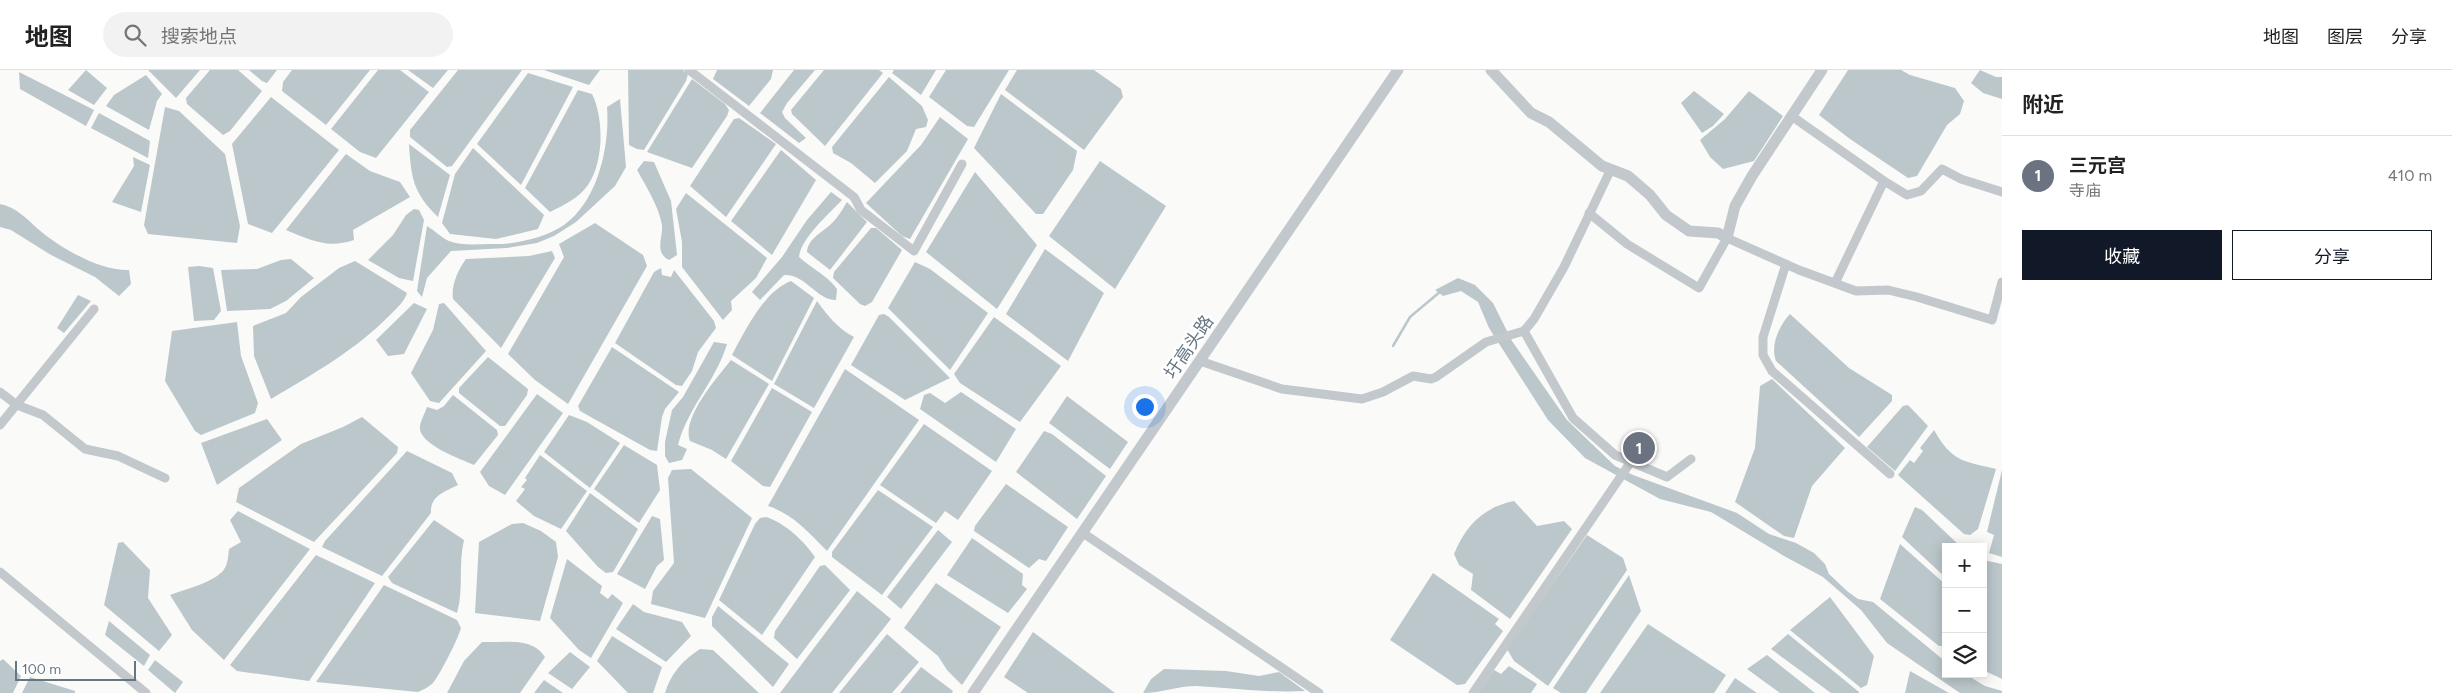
<!DOCTYPE html>
<html lang="zh">
<head>
<meta charset="utf-8">
<style>
	:root { --surface:#fff; --page:#f2f2f2; --text:#222; --muted:#767676; --line:#e0e0e0; --accent:#111827 }
	body { margin:0; font-family:Figtree,"Noto Sans SC",sans-serif; background:var(--page); color:var(--text) }
	.controls { position:absolute; right:15px; bottom:15px; display:grid; overflow:hidden; border-radius:0px; box-shadow:0 2px 12px #0003 }
	.controls button { width:45px; height:45px; display:grid; place-items:center; padding:0; border:0; border-bottom:1px solid var(--line); background:var(--surface); color:var(--text); font:25px sans-serif }
	.scale { position:absolute; left:15px; bottom:12px; width:121px; box-sizing:border-box; padding-left:5px; border:2px solid #657683; border-top:0; font-size:14px; line-height:18px; white-space:nowrap; color:#657683; -webkit-text-stroke:4px #fff; paint-order:stroke }
	.you { position:absolute; left:1144px; top:336px; width:18px; height:18px; margin:-12px; border:4px solid #fff; border-radius:50%; background:#1a73e8; box-shadow:0 0 0 8px #1a73e833 }
	.badge { display:grid; place-items:center; width:32px; height:32px; border-radius:50%; background:var(--accent); color:#fff; font-size:16px; font-weight:700 }
	.pin { position:absolute; translate:-50% -50%; border:2px solid #fff; box-shadow:0 1px 5px #0006 }
	.list { margin:0; padding:0; list-style:none }
	h2 { display:flex; justify-content:space-between; align-items:center; height:65px; margin:0; padding:0 20px; font-size:21px }
	h2 small { font-size:16px; font-weight:400; color:var(--muted) }
	.list li { display:grid; grid-template-columns:32px 1fr auto; gap:15px; align-items:center; box-sizing:border-box; height:80px; padding:0 20px; border-top:1px solid var(--line) }
	.list b { display:block; font-size:19px; white-space:nowrap }
	.list p { margin:0; font-size:16px; white-space:nowrap; color:var(--muted) }
	.list em { font-size:16px; font-style:normal; color:var(--muted) }
	.actions { display:flex; gap:10px; padding:15px 20px }
	.actions a { flex:1; padding:11px 0; border:1px solid var(--accent); border-radius:0px; text-align:center; font-size:18px; color:var(--accent) }
	.actions .main { background:var(--accent); color:#fff }
	.icon { flex:none; width:28px; height:28px; fill:none; stroke:currentColor; stroke-width:2; stroke-linecap:round; stroke-linejoin:round }
	.map { position:relative; flex:none; width:2002px; height:623px; overflow:hidden }
	header { display:flex; align-items:center; gap:30px; box-sizing:border-box; height:70px; padding:0 25px; background:var(--surface); border-bottom:1px solid var(--line) }
	header strong { font-size:24px }
	nav { display:flex; gap:28px; margin-inline-start:auto; font-size:18px }
	.search { width:350px; height:45px; background:var(--page); display:flex; align-items:center; gap:12px; box-sizing:border-box; padding:0 18px; border-radius:28px; color:var(--muted); font-size:19px }
	main { display:flex }
	aside { flex:1; background:var(--surface) }
	.map>svg:first-child { display:block }
	.water { fill:#bbc7cb }
	.lines { fill:none; stroke-linecap:round; stroke-linejoin:round }
	.stream { stroke:#bbc7cb; stroke-width:2.5 }
	.minor { stroke:#c3c8cc; stroke-width:9 }
	.tertiary { stroke:#c3c8cc; stroke-width:11 }
	.labels { text-anchor:middle; stroke-width:5; stroke-linejoin:round; paint-order:stroke }
	.street-label { font-size:18px; fill:#657683; stroke:#fff }
</style>
</head>
<body>
<header>
<strong>地图</strong>
<div class="search"><svg class="icon" aria-label="search" viewBox="0 0 24 24"><circle cx="10" cy="10" r="6"/><path d="M15 15l6 6"/></svg>搜索地点</div>
<nav><a>地图</a><a>图层</a><a>分享</a></nav>
</header>
<main>
<div class="map">
<svg width="2002" height="623" viewBox="0 0 2002 623">
	<rect width="100%" height="100%" fill="#fafaf8"/>
	<path class="water" d="M86,0l21,18 -13,17 -26,-15z
		M148,0h52l-24,28z
		M210,0h28l24,21 -32,40 -7,4 -36,-31 -1,-6z
		M249,0h28l-10,13 -5,-2z
		M292,0h78l-44,55 -44,-34 1,-9z
		M378,0h22l29,22 -53,66 -16,-6 -29,-23z
		M408,0h40l-15,18z
		M458,0h64l-70,96 -5,1 -37,-30v-7z
		M544,0h56l-11,15z
		M628,0h55l5,4 -2,7 -42,69 -7,-1 -8,-4z
		M717,0h56l-2,9 -22,27 -36,-27z
		M794,0h21l-28,33 -5,9 3,6 21,20 -7,5 -39,-30z
		M824,0h55l4,3 -58,73 -33,-32 -1,-4z
		M894,0h42l-15,25 -29,-22z
		M946,0h63l-35,57 -7,-1 -38,-29z
		M1017,0h77l27,19 2,8 -39,53 -79,-60z
		M1848,0h53l9,5 45,13 9,13 -4,13 -13,11 -30,51 -9,2 -58,-39 -31,-24z
		M1980,0l16,7h6v22l-19,-6 -12,-10z
		M19,2l75,38 -8,16 -66,-37z
		M528,3l45,14 -52,98 -44,-41z
		M146,5l16,19 -5,7 -8,29 -43,-24 8,-11z
		M889,7l33,29 6,14 -2,7 -10,2 -9,22 -32,32 -24,-20 -18,-10 -1,-6z
		M692,9l33,25 4,6 -2,6 -35,52 -45,-16z
		M578,20l14,4c12,24 12,68 -4,91 -9,13 -24,20 -38,27l-25,-24z
		M1694,21l30,23 -11,12 -11,7 -21,-30z
		M1749,21l34,25 -29,45 -31,8 -13,-12 -10,-17 25,-21z
		M1001,24l76,57 -4,19 -30,44h-7l-62,-66z
		M271,27l68,53 -67,83 -24,-9 -16,-80z
		M620,29l6,68 -11,19 -39,36 -22,14 -17,7 -30,5 -56,3 -24,27 -5,19 -5,-6 10,-65c7,4 15,12 22,15 13,5 28,3 42,3 23,1 54,-6 73,-19 34,-24 46,-79 43,-118z
		M165,37l14,4 46,43 15,72 -3,17 -89,-9 -4,-9z
		M99,43l51,28 -2,17 -57,-30z
		M940,47l28,22 -58,100 -8,-3 -36,-33 55,-58z
		M739,48l37,26 -50,73 -36,-31 44,-67z
		M409,74l41,31 -12,42c-25,-24 -27,-40 -29,-73z
		M473,78l71,67 -6,14 -42,10 -46,-5 -8,-11 13,-49z
		M781,80l35,30 -44,75 -41,-34z
		M346,84l24,17 30,11 10,15 -57,33 1,10c-27,9 -43,0 -68,-10z
		M133,87l17,8 -9,47 -29,-10 22,-36z
		M644,91l10,1 17,39 6,54 -8,5c-15,-8 -6,-21 -7,-35 -3,-18 -16,-39 -25,-55z
		M1100,91l66,45 -51,83 -66,-53z
		M975,102l62,73 -40,64 -71,-57z
		M831,122l11,8c-14,15 -41,38 -43,57 13,12 28,18 38,32l-1,11c-20,0 -30,-26 -52,-25l-24,25 -8,-8 30,-35 25,-37z
		M686,123l81,65 -11,20 -25,23 1,9 -9,10 -41,-53v-25l-6,-33z
		M847,132l20,20 -37,48 -23,-18c1,-13 14,-19 23,-27 7,-6 12,-15 17,-23z
		M0,134c16,3 27,15 38,25 22,19 62,42 91,41l2,14 -12,12 -24,-19 -44,-22 -40,-25 -11,-3z
		M414,139l5,1 5,10 -11,61 -14,-3 -31,-18 25,-25 13,-20z
		M595,153l48,32 4,11 -79,138 -33,-24 -27,-26 56,-97 -5,-13z
		M871,158h5l26,22 -30,52 -7,4 -5,-2 -27,-26 1,-6z
		M1045,179l59,44 -36,68 -62,-47z
		M552,181l3,7 -54,90 -48,-49c-2,-14 5,-29 13,-40l63,-3z
		M291,189l23,19 -28,23 -16,8 -43,2 -6,-41 36,-1 24,-9z
		M355,191l52,32c-3,9 -10,15 -16,21 -35,36 -78,60 -120,85l-17,-43 -1,-30 33,-13 15,-16 38,-29z
		M915,192l15,7 58,44 -38,57 -62,-62z
		M199,196l14,2 8,43 -7,9 -20,1 -6,-54z
		M661,198l1,7 9,2 3,-7 40,51 2,7 -18,24 -6,19 -10,15 -6,-1 -61,-42 39,-71z
		M1458,208l17,7 18,18 19,38 55,79 48,46 18,9 104,38 32,21 27,9 18,10 11,11 4,10 18,17 11,8 15,3 73,60v12h19l20,12 17,5v2h-42l-73,-50 -26,-33 -38,-33 -39,-21 -73,-44 -51,-13 -75,-41 -37,-38 -59,-92 -11,-26 -17,-11 -18,5 -8,-6z
		M791,211l23,17 -42,83 -40,-26c13,-24 32,-64 59,-74z
		M78,225l13,6 -27,32 -7,-5z
		M817,231c11,15 20,27 37,36l-40,71 -40,-24z
		M414,233l13,6 -23,45 -16,2 -12,-16z
		M444,233l42,48 -47,52 -9,-2 -19,-28 22,-43 6,-26z
		M884,244l5,3 61,61 -45,22 -54,-35 28,-50z
		M1790,244l59,54 43,27v6l-33,36 -83,-76c-6,-16 3,-35 14,-47z
		M994,247l67,49 -41,56 -60,-39 -6,-9z
		M237,252l4,34 17,47 -3,10 -54,22 -6,-4 -30,-50 7,-50z
		M714,272l13,2c-11,37 -39,63 -49,101l9,4 -5,11 -13,3 -4,-7v-14l7,-32 11,-13z
		M612,277l67,45 -14,17 -3,8 -5,34 -7,-1 -70,-39 -2,-5z
		M488,287l40,32 -1,6 -22,31h-5l-41,-33v-5z
		M731,290l38,24 -43,75 -14,-9 -22,-9c-9,-23 27,-63 41,-81z
		M845,299l74,51 -92,131c-19,-19 -34,-37 -59,-45z
		M1772,309l73,69 -33,38 -18,52 -10,-2 -49,-34 20,-54 5,-62z
		M772,318l40,24 -42,75 -7,-1 -32,-25z
		M961,322l55,37 -20,33 -76,-53 4,-14 6,-2 15,10z
		M537,324l26,19 -58,82 -16,-9 -9,-14z
		M453,325l44,35 1,5 -24,30c-13,-6 -57,-21 -54,-39 1,-6 5,-13 7,-19l10,3 7,-4z
		M1067,326l61,46 -18,27 -61,-46z
		M1908,335l20,21 -33,45 -28,-24 36,-41z
		M569,345l18,7 33,21 -30,45 -46,-36z
		M362,347l36,30 -1,6 -83,89 -78,-40 3,-14 62,-44 42,-17z
		M267,349l15,21 -65,45 -16,-42z
		M924,354l68,47 -34,49 -13,-9 -9,12 -56,-38z
		M1934,360c18,32 29,31 62,39l-18,60 -8,6 -6,-1 -66,-59 12,-15 4,3 9,-12 -3,-3z
		M1044,361l8,3 54,42 -29,43 -61,-47z
		M624,375l33,20 3,25 -21,33 -45,-34z
		M407,381l45,22 6,12c-14,7 -28,11 -27,28l-49,63 -60,-29 3,-6z
		M540,385l47,36 -26,38 -27,-13 -18,-15 9,-12 -4,-2 6,-7 -2,-2z
		M691,399l61,49 -47,100 -54,-14 2,-13 21,-28 -6,-85 4,-8z
		M2002,400v87l-13,-4 5,-18 -7,-3z
		M1006,414l62,43 -22,34 -7,-2 -10,9 -55,-37 1,-5z
		M878,420l55,37 -51,68 -50,-38v-5z
		M590,423l48,36 -25,43 -7,1 -8,-6 -32,-36z
		M1514,431l23,25 27,-5 8,8 -62,90 -39,-29 2,-16 -14,-9 -5,-11c12,-29 30,-47 60,-53z
		M1915,437l7,3 39,37h-15v31l-44,-41z
		M238,441l72,38 -86,111 -32,-30 -22,-35c16,-6 39,-11 52,-23 6,-6 6,-15 7,-23l12,-7 -11,-22z
		M652,446l8,3 4,41 -7,6 -12,23 -28,-15z
		M766,447c19,6 38,24 49,40l-53,78 -43,-35 36,-76 5,-6z
		M434,450l30,20c-6,25 0,49 -7,73l-65,-30 -4,-6z
		M523,453l18,8 15,11 2,15 -18,64 -65,-8 4,-71 33,-18z
		M938,460l14,12 -51,67 -14,-12z
		M1587,465l36,23 4,12 -79,116 -34,-25 -7,-12z
		M972,468l51,36 -1,11 5,4 -19,24 -61,-38z
		M123,472l27,28 -2,28 24,37 -13,16 -55,-46 14,-62z
		M1900,474l46,41v61h-7l-59,-47z
		M316,485l59,28 -66,98 -72,-10 -7,-6z
		M567,489l35,27 -2,7 8,6 4,-5 11,9 -32,55 -12,-8 -29,-32z
		M1983,490l19,4v115l-19,-9z
		M825,495l25,25 -53,69 -23,-21 1,-7 45,-65z
		M1433,503l66,46 -4,5 8,7 -38,53 -8,1 -67,-45z
		M1629,505l12,36 -55,82h-25l-8,-5z
		M936,513l65,44 -39,58 -15,-15 -9,-14 -34,-28z
		M384,515l73,35 4,8c-3,11 -22,49 -29,56 -4,3 -9,6 -14,8l-102,-10z
		M857,521l34,28 -59,74h-52z
		M1830,527l44,59 -7,29 -6,3 -71,-58z
		M633,534l11,8 38,10 9,14 -25,26 -50,-33z
		M718,536l71,58 -16,23 -61,-61v-9z
		M109,551l41,34 -6,11 -39,-31z
		M1648,554l78,51 -12,18h-114z
		M1033,562l82,61h-87l-24,-16z
		M887,564l32,28 -27,31h-53z
		M1788,564l71,58v1h-28l-60,-44z
		M612,566l50,31 -9,26h-25l-31,-32z
		M482,572c22,1 50,-6 63,15l-25,36h-73l17,-32z
		M700,579l13,1 46,43h-94c6,-20 18,-33 35,-44z
		M570,582l20,15 -18,22 -24,-16z
		M1767,585l48,38h-35l-33,-24z
		M3,589l18,17 -8,17h-13v-32z
		M155,590l28,22 -8,11 -27,-23z
		M1509,596l28,18 -6,9h-53l16,-23 7,4z
		M921,597l32,24 -1,2h-52z
		M1164,599l62,2 33,5 20,-4 26,19c-37,2 -73,-3 -109,-5 -18,0 -35,7 -53,7l8,-14z
		M1910,601l39,22h-44z
		M30,607l45,14v2h-53z
		M1735,608l22,15h-32z
		M544,610l19,13h-29z"/>
	<g class="lines">
		<path class="stream" d="M1393,276l17,-29 31,-26"/>
		<path class="minor" d="M689,0l165,127 7,13 53,41 48,-87
			M1793,47l91,64
			M1589,143l38,31 72,44 28,-50 72,32 57,21 32,-1 29,7 75,23 10,-38
			M1786,194l-23,73v18l9,16 118,103
			M1835,213l49,-102 23,14 14,-4 21,-22 19,10 41,13
			M1524,261l49,87 42,37 52,22 24,-18
			M1200,291l82,28 80,10 21,-7 30,-16 18,3 5,-2 50,-35 38,-11 10,-12 30,-52 47,-98
			M0,322l17,13 26,10 42,34 33,7 47,22
			M0,355l94,-116
			M1083,463l236,160
			M0,502l146,121
			M1473,623l157,-230"/>
		<path class="tertiary" d="M1491,0l40,43 18,9 53,44 26,10 22,19 16,20 23,16 29,2 9,5 8,-32 17,-30 70,-106
			M973,623l425,-623"/>
	</g>
	<g class="labels">
		<g class="street-label">
			<text transform="translate(1189 277) rotate(-56)" y="6">圩高头路</text>
		</g>
	</g>
</svg>
<div class="controls">
<button>+</button>
<button>−</button>
<button><svg class="icon" aria-label="layers" viewBox="0 0 24 24"><path d="M12 4l9 5-9 5-9-5zM3 14l9 5 9-5"/></svg></button>
</div>
<div class="scale">100 m</div>
<div class="you"></div>
<div class="pin badge" style="left:1639px;top:378px;background:#6b7280">1</div>
</div>
<aside>
<h2>附近<small></small></h2>
<ul class="list">
<li><span class="badge" style="background:#6b7280">1</span><div><b>三元宫</b><p>寺庙</p></div><em>410 m</em></li>
</ul>
<div class="actions"><a class="main">收藏</a><a>分享</a></div>
</aside>
</main>
</body>
</html>
